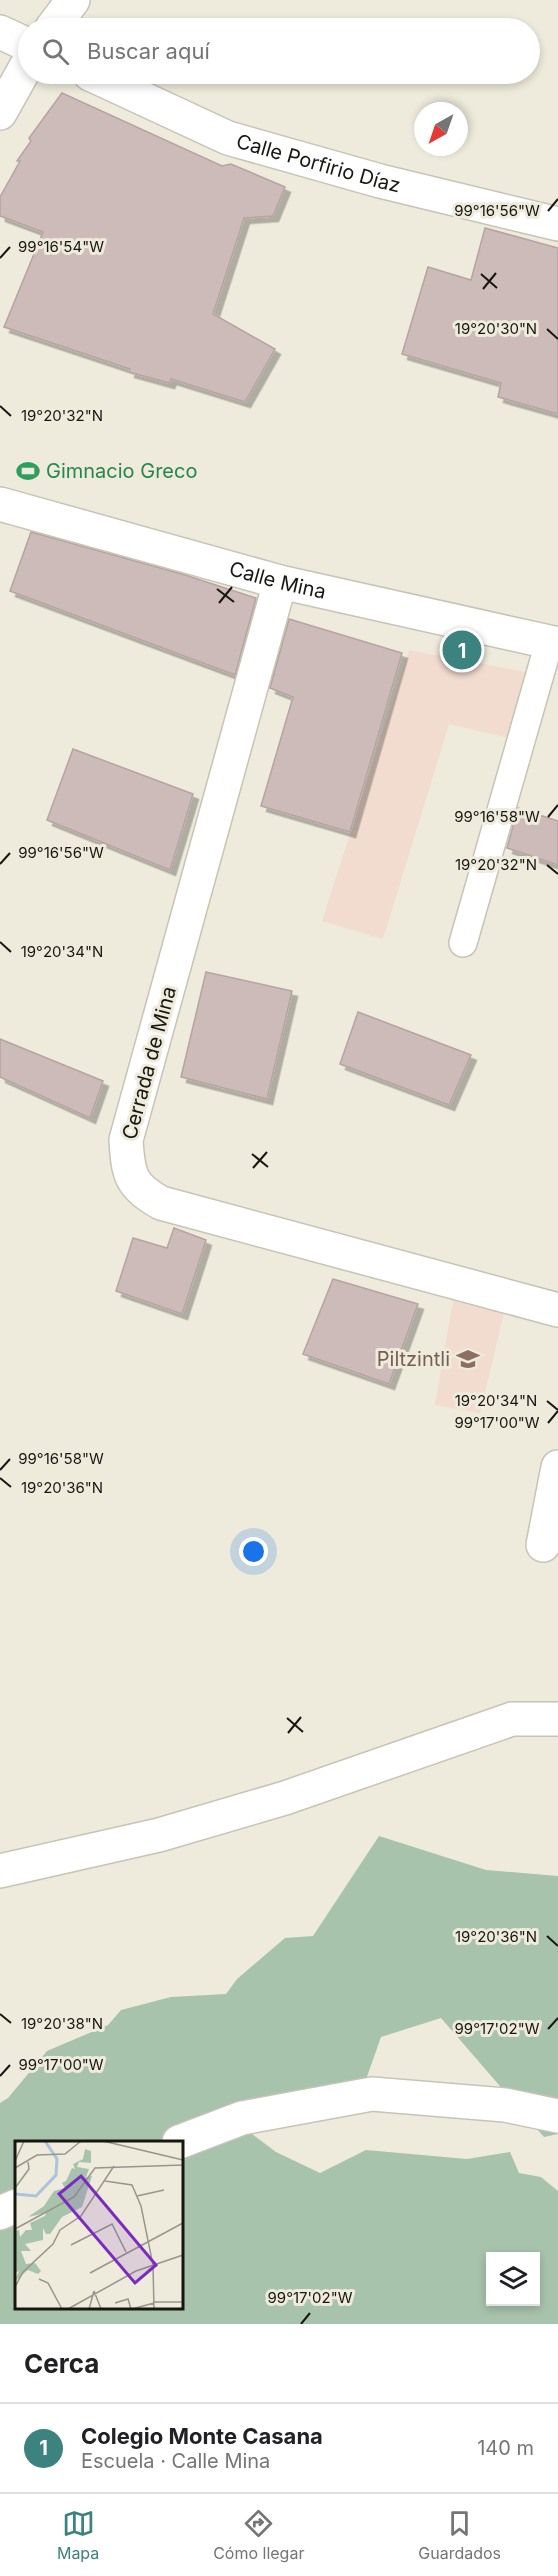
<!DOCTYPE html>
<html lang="es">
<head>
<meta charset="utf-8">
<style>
	:root { --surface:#fff; --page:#f6f6f6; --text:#202124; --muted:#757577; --line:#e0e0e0; --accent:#3c837f }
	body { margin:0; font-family:Inter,sans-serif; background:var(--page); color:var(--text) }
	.controls { position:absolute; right:18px; bottom:18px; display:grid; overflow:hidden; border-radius:0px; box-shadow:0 3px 9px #0003 }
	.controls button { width:54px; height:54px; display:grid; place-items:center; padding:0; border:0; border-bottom:2px solid var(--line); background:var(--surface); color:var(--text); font:30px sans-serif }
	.compass { position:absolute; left:414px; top:102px; width:54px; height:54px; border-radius:50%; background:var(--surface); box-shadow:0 3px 9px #0003; rotate:220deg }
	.you { position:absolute; left:254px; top:1552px; width:21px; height:21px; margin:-15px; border:4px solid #fff; border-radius:50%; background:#1a73e8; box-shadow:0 0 0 9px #1a73e833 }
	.badge { display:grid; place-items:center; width:39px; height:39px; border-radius:50%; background:var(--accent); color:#fff; font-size:20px; font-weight:700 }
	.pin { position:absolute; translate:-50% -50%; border:3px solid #fff; box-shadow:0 2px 6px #0006 }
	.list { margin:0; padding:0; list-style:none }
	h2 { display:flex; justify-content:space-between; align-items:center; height:78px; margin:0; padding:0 24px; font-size:26px }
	h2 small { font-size:20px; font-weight:400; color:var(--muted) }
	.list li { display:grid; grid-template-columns:39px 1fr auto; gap:18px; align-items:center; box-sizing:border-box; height:90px; padding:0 24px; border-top:2px solid var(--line) }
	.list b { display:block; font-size:22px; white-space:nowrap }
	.list p { margin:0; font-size:20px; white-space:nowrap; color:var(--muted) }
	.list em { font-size:20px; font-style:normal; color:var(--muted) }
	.icon { flex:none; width:33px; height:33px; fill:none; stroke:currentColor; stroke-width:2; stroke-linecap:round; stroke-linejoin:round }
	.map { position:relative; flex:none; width:558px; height:2324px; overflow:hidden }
	.search { position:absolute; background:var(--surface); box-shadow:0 3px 9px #0003; left:18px; right:18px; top:18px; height:66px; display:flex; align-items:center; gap:15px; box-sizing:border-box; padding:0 21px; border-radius:33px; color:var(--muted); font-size:22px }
	.sheet { height:168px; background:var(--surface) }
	nav { display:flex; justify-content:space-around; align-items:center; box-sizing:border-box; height:84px; border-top:2px solid var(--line); background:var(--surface); font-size:16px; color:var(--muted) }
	nav a { display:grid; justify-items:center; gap:3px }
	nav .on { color:var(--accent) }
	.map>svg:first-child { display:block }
	.education { fill:#f1dccf }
	.forest { fill:#a8c3ac; fill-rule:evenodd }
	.building { fill:#ccbbb8; stroke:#b5a4a2; stroke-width:1.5; filter:url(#shadow) }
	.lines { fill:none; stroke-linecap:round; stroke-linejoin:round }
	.service-casing { stroke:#c7c3b5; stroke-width:30 }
	.minor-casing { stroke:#c7c3b5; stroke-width:36 }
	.tertiary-casing { stroke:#c7c3b5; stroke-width:36 }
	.service { stroke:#fff; stroke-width:27 }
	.minor { stroke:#fff; stroke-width:33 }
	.tertiary { stroke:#fff; stroke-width:33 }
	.ticks { fill:none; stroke:#171611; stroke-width:2 }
	.labels { text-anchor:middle; stroke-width:6; stroke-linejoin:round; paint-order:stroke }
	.street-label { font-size:20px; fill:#171611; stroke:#eeebdc }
	.leisure-label { font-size:20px; fill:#27864d; stroke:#eeebdc; text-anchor:start }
	.education-label { font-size:20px; fill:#785e54; stroke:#eeebdc; text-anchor:end }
	.inset-river { fill:none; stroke:#abc4db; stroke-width:3 }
	.inset-road { fill:none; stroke:#98968b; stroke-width:1.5 }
	.view { fill:#7b2cbf; fill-opacity:0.15; stroke:#7b2cbf; stroke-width:3 }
	.inset-edge { fill:none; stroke:#171611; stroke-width:3 }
	.ticks-label { font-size:15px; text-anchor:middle; fill:#171611; stroke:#eeebdc; stroke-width:6; stroke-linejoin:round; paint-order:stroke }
</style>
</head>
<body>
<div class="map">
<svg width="558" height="2324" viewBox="0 0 558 2324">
	<defs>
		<filter id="shadow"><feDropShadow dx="5.5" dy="5.5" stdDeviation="0" flood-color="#0004"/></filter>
	</defs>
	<rect width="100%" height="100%" fill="#eeebdc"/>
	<path class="education" d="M409,650l117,22 -17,66 -60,-14 -66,215 -61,-18z
		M453,1301l51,12 -24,100 -45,-8z"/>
	<path class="forest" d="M379,1836l107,34 72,6v258l-14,3 -103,-119 -60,19 -17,48 -120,43 32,24 44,21 46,-23 101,9 43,-7 9,21 22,4 17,14v133h-558v-221l8,-5 39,-47 61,-26 13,-15 50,-13 55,-3 11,-15 48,-41 28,-2zM16,2142h166v166h-166zM490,2256h46v46h-46z"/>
	<path class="building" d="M62,93l160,73 9,-2 54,23 -12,29 -29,2 -31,96 62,35 -30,53 -74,-23 -2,4 -40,-11 1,-3 -126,-42 39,-95 -43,-16v-19l20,-36h-3l14,-20 -2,-3z
		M485,228l73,20v166l-60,-17 3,-14 -99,-29 26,-87 43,13z
		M31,532l154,43 71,23 -21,77 -225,-84z
		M289,619l113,34 -52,179 -89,-26 32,-109 -23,-9z
		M73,749l120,45 -23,76 -123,-50z
		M518,808l40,13v44l-51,-17z
		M206,972l86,19 -25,108 -86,-22z
		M358,1012l113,43 -22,50 -109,-41z
		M0,1039l103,42 -13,37 -90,-41z
		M174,1228l32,12 -24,74 -66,-23 17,-53 34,10z
		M333,1279l85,25 -29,80 -86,-30z"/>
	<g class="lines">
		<g class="service-casing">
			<path id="service" d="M463,943l86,-300"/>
		</g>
		<g class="minor-casing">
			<g id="minor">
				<path d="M0,32l28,13"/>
				<path id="s1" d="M90,74l138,64 152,43 178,43"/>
				<path id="s2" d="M0,504l280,78 278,62"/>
				<path d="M280,582l-154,558c2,34 4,46 35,63l397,107"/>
				<path d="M543,1545l15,-78"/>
				<path d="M0,1871l159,-36 126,-37 227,-79h46"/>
			</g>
		</g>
		<g class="tertiary-casing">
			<path id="tertiary" d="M52,28l21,-28
				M0,113l28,-50
				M179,2142l63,-24 130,-24 133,11 53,11
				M0,2213l16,-7"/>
		</g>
		<use href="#service" class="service"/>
		<use href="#minor" class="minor"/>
		<use href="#tertiary" class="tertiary"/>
	</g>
	<path class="ticks" d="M548,211l10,-12M0,258l10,-11M481,274l16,14M483,289l13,-16M547,329l11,10M0,406l11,10M217,589l17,13M219,603l13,-16M548,817l10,-12M0,864l10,-11M547,865l11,9M0,942l11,10M252,1154l16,13M253,1168l14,-16M547,1401l11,9M548,1423l10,-12M0,1470l10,-11M0,1478l11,9M287,1718l16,14M288,1733l13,-16M547,1936l11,10M0,2014l11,9M548,2029l10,-11M0,2076l10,-11M301,2324l9,-11"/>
	<defs>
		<g id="stadium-bare" transform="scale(1.8)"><path d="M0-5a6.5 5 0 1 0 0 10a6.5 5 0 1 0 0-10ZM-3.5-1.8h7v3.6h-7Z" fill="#2e9e5b" stroke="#eeebdc" stroke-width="2.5" paint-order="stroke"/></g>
		<g id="school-bare" transform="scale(1.8)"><path d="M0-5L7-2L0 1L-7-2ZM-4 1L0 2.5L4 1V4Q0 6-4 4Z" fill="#8d6e63" stroke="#eeebdc" stroke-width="2.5" paint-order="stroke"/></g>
	</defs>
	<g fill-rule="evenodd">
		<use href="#stadium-bare" x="28" y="471"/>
		<use href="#school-bare" x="468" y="1359"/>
	</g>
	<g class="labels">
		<g class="street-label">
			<text dy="7" stroke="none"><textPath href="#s1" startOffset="246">Calle Porfirio Díaz</textPath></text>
			<text dy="7" stroke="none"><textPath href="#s2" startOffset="288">Calle Mina</textPath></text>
			<text transform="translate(149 1063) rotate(-75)" y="7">Cerrada de Mina</text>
		</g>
		<g class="leisure-label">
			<text x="46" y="478">Gimnacio Greco</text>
		</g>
		<g class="education-label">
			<text x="450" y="1366">Piltzintli</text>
		</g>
	</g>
	<g transform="translate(15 2141)">
		<rect width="168" height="168" fill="#eeebdc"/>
		<path d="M70,8l6,2v12l-12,-1 -2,5 12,2 -3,8 6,-1 -10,31 -20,10 -12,17h-4l-3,-6v12l-18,4 6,7h-10l5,13 9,-1 6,8 -3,3 -10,-4 -13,11 4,-10 -4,2v-42l4,-1 1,7 6,-7h6l-2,-7 15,-7 1,-3 -18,4 16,-11 10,-15 11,-3 -3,-5 4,-2 6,-13 3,1 -2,-5 10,-5z" fill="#a8c3ac"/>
		<path class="inset-river" d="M0,53l21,2 20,-21 1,-16 -12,-18"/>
		<path class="inset-road" d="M88,0l80,19M0,20l9,-20M0,27l22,-13 28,-1 16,-13M90,40l27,4 9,21 12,59 1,44M0,47l14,-19 -1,-7M122,55l27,-6M0,88l59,-32 21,-29 88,-3M56,104l41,-21 14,28M75,132l93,-50M24,138l9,4 14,26M0,146l8,-15 30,-28 7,-14 21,-14 33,-50M79,150l7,18M138,161h30M100,162l13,-4 3,10M53,168l68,-38 47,-16M74,168l5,-18M117,168l22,-6"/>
		<path class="view" d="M66,35l75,89 -21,18 -76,-89z"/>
		<rect width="168" height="168" class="inset-edge"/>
	</g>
	<g class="ticks-label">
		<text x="497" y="216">99°16'56"W</text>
		<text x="61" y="252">99°16'54"W</text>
		<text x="496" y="334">19°20'30"N</text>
		<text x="62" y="421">19°20'32"N</text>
		<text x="497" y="822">99°16'58"W</text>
		<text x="61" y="858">99°16'56"W</text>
		<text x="496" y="870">19°20'32"N</text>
		<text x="62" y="957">19°20'34"N</text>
		<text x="496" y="1406">19°20'34"N</text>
		<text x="497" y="1428">99°17'00"W</text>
		<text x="61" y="1464">99°16'58"W</text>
		<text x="62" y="1493">19°20'36"N</text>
		<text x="496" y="1942">19°20'36"N</text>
		<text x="62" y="2029">19°20'38"N</text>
		<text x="497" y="2034">99°17'02"W</text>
		<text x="61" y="2070">99°17'00"W</text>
		<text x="310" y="2303">99°17'02"W</text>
	</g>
</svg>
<div class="controls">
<button><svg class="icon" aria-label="layers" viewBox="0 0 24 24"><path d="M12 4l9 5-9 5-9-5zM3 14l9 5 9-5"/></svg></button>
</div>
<svg class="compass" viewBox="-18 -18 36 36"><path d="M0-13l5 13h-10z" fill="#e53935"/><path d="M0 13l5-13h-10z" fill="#757577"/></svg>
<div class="you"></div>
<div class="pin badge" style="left:462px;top:650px">1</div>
<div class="search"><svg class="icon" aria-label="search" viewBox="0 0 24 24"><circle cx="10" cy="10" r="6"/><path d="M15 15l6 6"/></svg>Buscar aquí</div>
</div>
<section class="sheet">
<h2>Cerca<small></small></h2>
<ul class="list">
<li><span class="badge">1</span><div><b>Colegio Monte Casana</b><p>Escuela · Calle Mina</p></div><em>140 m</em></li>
</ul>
</section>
<nav>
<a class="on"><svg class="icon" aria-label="map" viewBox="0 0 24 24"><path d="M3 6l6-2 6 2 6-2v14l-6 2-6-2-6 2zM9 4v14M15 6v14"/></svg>Mapa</a>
<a><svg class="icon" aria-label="directions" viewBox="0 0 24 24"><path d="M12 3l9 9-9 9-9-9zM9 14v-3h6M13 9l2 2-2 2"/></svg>Cómo llegar</a>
<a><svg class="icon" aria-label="saved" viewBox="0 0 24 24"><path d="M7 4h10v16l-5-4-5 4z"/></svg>Guardados</a>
</nav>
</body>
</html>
